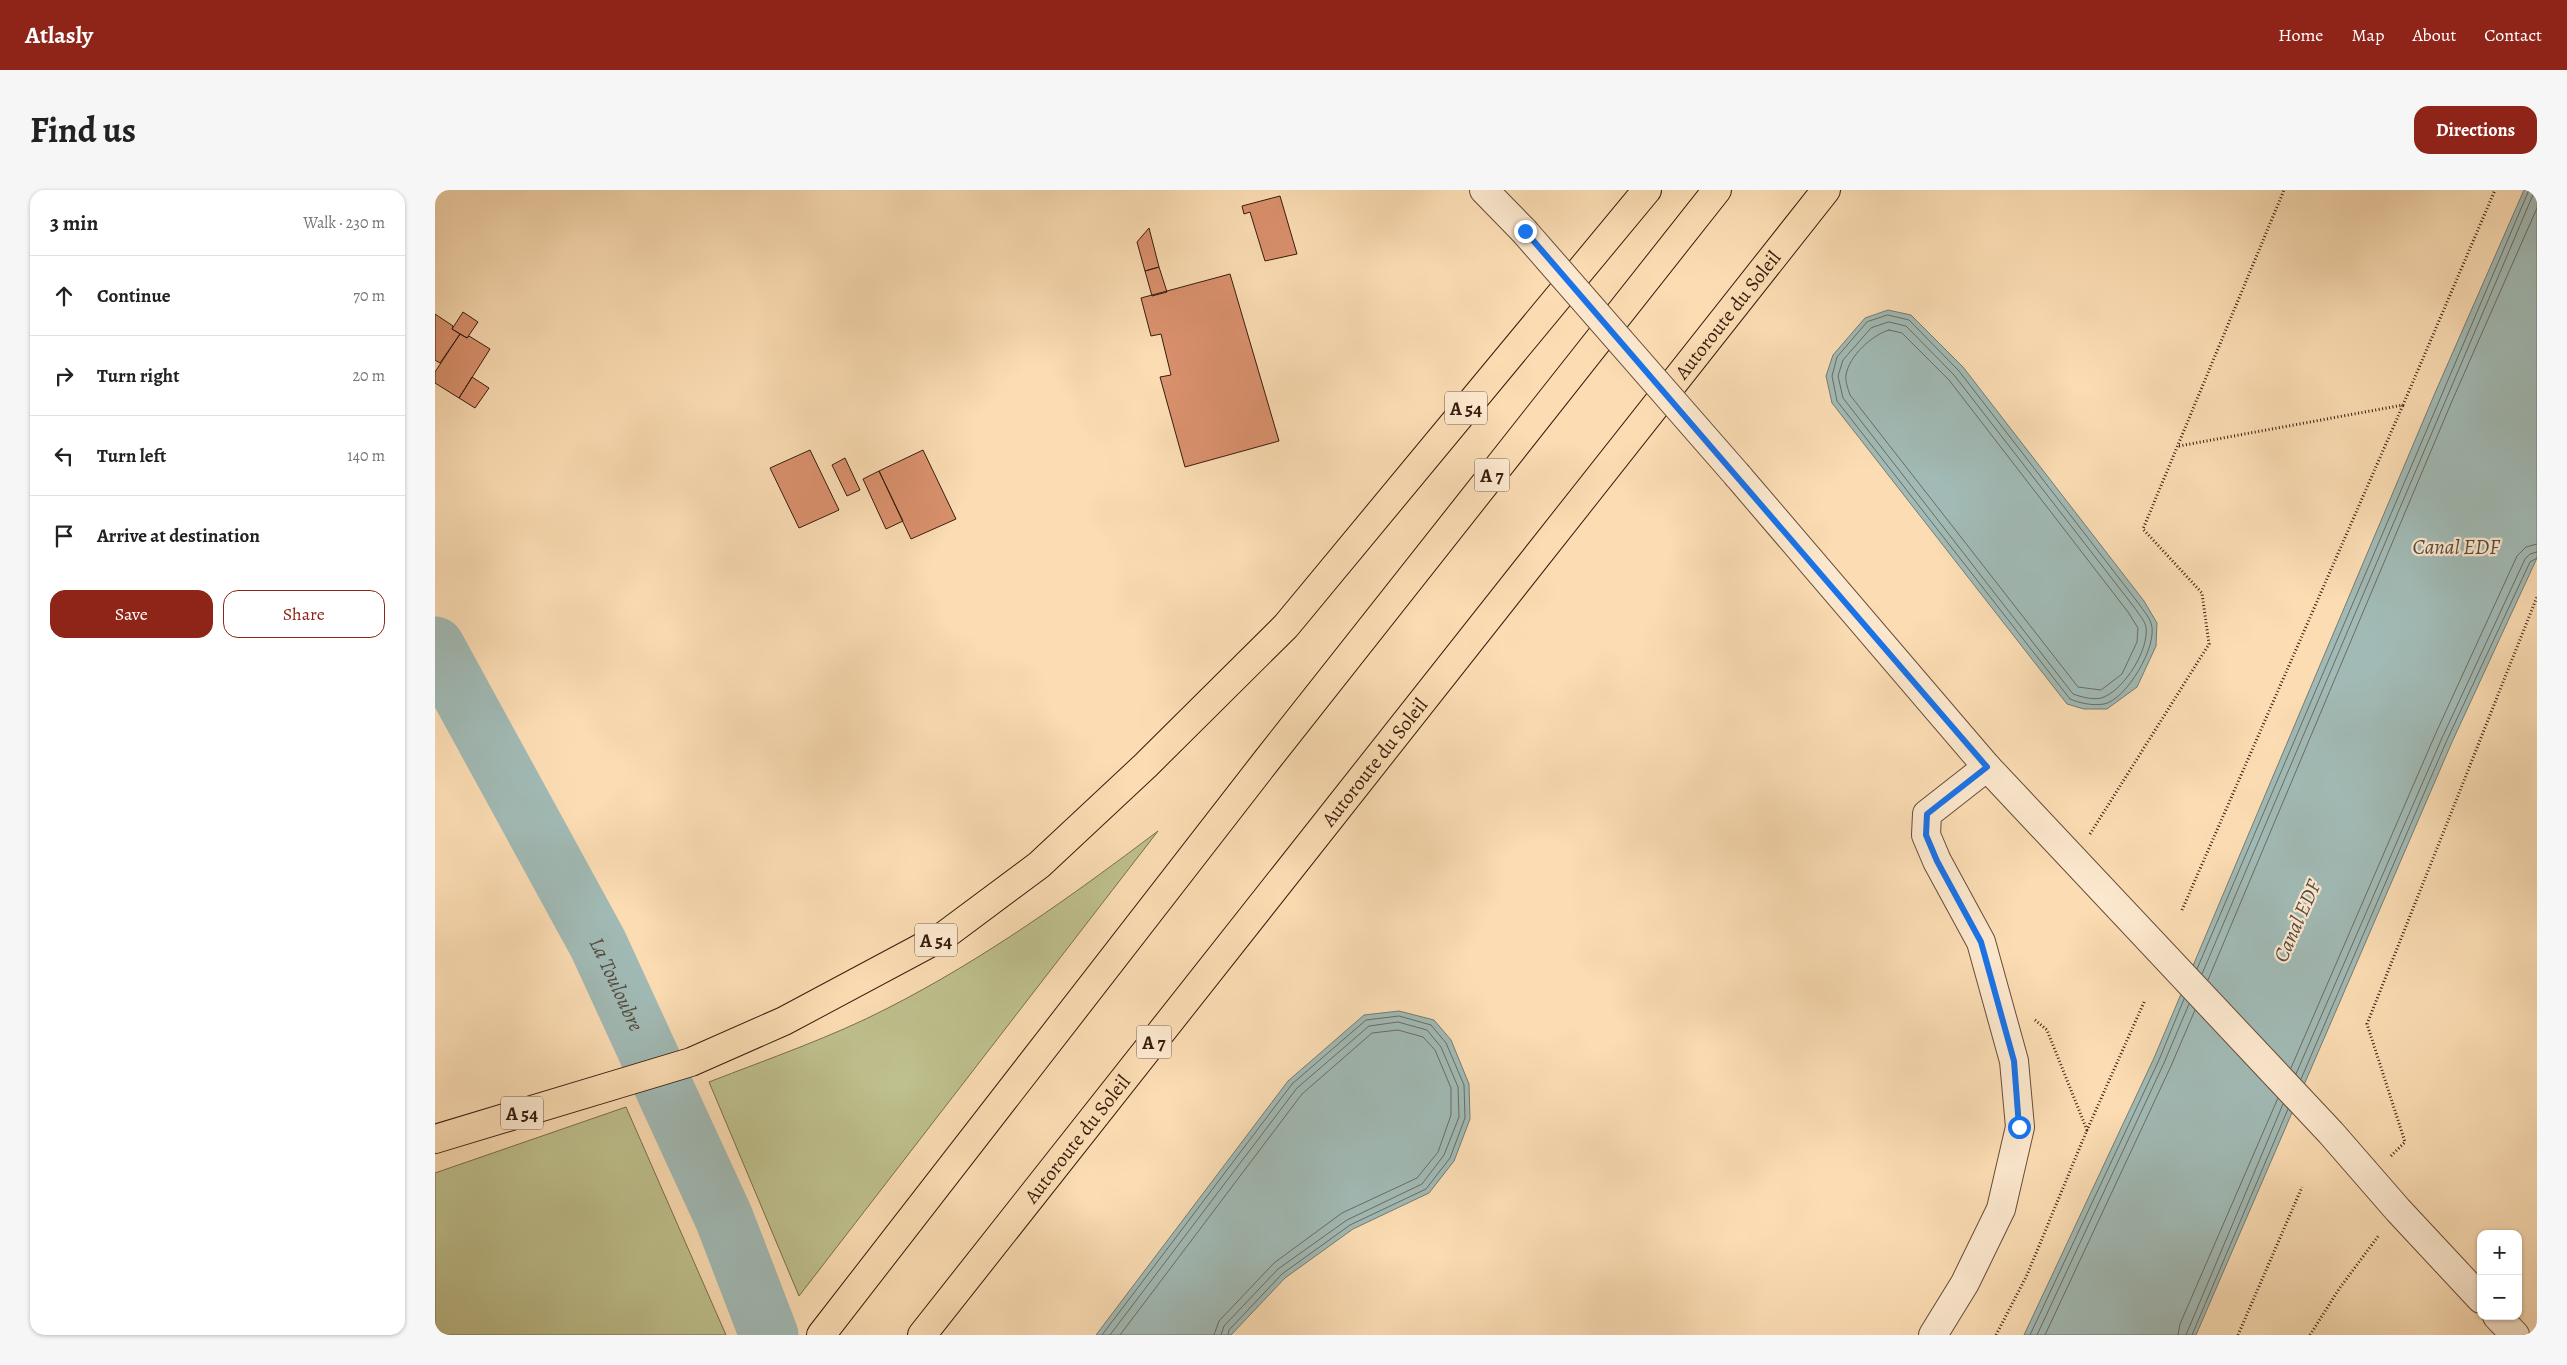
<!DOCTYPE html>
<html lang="en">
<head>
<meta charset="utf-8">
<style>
	:root { --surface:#fff; --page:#f6f6f6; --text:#222; --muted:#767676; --line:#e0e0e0; --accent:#8f2418 }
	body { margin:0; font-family:Alegreya,serif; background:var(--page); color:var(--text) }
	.controls { position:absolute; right:15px; bottom:15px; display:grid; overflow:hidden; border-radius:10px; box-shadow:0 1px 4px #0004 }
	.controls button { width:45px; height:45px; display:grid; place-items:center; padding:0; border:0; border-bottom:1px solid var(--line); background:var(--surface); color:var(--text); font:25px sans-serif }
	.stop { position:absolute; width:15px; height:15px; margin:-11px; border:4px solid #1a73e8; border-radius:50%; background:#fff }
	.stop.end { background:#1a73e8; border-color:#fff; box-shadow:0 1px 5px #0008 }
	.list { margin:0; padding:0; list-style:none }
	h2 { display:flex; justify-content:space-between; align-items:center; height:65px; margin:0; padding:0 20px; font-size:21px }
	h2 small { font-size:16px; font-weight:400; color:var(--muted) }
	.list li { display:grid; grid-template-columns:32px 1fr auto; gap:15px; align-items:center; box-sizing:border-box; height:80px; padding:0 20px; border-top:1px solid var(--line) }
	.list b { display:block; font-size:19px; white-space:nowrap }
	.list em { font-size:16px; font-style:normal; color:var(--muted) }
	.actions { display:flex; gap:10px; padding:15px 20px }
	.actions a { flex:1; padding:11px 0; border:1px solid var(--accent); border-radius:15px; text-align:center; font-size:18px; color:var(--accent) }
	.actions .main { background:var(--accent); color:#fff }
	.icon { flex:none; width:28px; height:28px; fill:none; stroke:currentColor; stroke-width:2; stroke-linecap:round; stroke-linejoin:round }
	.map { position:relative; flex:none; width:2102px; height:1145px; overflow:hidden; border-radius:15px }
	header { display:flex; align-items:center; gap:30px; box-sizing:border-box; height:70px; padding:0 25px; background:var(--accent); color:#fff }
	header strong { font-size:24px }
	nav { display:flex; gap:28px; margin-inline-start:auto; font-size:18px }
	.intro { display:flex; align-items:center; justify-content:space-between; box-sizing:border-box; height:120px; padding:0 30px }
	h1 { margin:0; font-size:35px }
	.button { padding:12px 22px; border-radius:15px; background:var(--accent); color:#fff; font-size:18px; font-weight:700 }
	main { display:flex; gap:30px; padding:0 30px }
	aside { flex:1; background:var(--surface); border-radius:15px; box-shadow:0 1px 4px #0004 }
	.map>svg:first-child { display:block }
	.green { fill:#bec08d; stroke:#7a6e4e }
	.water { fill:#a1bab5; stroke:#767b72 }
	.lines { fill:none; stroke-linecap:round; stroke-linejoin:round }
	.shore { stroke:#6c6b62; stroke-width:1 }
	.river { stroke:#a1bab5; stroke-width:59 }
	.building { fill:#da916d; stroke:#361c0e }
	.minor-casing { stroke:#674c37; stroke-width:30 }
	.tertiary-casing { stroke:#674c37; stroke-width:30 }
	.motorway-casing { stroke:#361c0e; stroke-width:30 }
	.path { stroke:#361c0e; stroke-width:3; stroke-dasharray:1 2.5; stroke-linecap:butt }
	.minor { stroke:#fce8ce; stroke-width:28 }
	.tertiary { stroke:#fce8ce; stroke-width:28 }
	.motorway { stroke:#fbdcb3; stroke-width:28 }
	.tertiary-bridge-casing { stroke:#674c37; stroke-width:30; stroke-linecap:butt }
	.tertiary-bridge { stroke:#fce8ce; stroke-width:28 }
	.route { stroke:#1a73e8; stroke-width:6 }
	.labels { text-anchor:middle; stroke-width:4.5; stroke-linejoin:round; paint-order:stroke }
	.shield { fill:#fce8ce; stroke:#715948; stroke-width:1 }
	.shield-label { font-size:19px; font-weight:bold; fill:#361c0e }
	.street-label { font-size:20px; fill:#361c0e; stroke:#fce8ce }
	.water-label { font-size:21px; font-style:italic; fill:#564b40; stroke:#fce8ce }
</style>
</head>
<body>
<header>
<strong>Atlasly</strong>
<nav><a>Home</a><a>Map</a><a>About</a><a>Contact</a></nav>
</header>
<div class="intro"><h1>Find us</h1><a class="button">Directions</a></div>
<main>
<aside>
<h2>3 min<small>Walk · 230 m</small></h2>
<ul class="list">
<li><svg class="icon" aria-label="ahead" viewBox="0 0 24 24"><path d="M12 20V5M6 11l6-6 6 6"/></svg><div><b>Continue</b></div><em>70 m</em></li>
<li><svg class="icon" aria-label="right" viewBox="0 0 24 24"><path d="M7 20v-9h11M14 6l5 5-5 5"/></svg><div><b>Turn right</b></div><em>20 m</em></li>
<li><svg class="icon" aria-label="left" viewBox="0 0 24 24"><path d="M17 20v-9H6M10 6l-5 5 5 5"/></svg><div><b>Turn left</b></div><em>140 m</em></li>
<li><svg class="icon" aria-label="arrive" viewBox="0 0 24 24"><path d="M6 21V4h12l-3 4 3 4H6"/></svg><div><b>Arrive at destination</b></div></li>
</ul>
<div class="actions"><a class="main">Save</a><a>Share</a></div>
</aside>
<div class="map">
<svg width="2102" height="1145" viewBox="0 0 2102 1145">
	<rect width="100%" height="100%" fill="#fbdcb3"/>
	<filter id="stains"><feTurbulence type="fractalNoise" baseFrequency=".004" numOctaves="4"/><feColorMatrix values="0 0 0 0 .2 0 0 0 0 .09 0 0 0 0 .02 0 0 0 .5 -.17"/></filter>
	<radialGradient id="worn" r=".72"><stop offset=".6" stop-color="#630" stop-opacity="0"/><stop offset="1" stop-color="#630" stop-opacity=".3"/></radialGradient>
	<path class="green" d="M723,641l-359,465 -90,-214c59,-23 123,-45 179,-74 96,-49 184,-112 270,-177z
		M191,917l100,228h-291v-162z"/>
	<path class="water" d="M2089,0h13v368l-85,184 -256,593h-172l130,-277 281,-665z
		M1453,120l23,5 52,52 181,234 13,22 -1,23 -19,41 -30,22h-23l-17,-5 -235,-301 -6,-27 7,-21 32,-37z
		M964,821l35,9 17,20 18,44 1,35 -16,42 -25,32 -76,36 -68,49 -54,57h-135l192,-254 76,-66z"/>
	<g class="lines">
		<path class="shore" d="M1453,125l21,5 50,51 180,233c4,6 10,13 12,19 8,22 -25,77 -47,81 -11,2 -25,-1 -34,-5l-233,-298 -5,-25 5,-19 30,-35z
			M1454,132l17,4 48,49 180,232c4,6 11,14 12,20 3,23 -21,61 -42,70 -8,4 -23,0 -31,-3l-230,-296 -5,-22 5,-16 28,-32z
			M1454,140l13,3 47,47 179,232 10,16 -1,14 -15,32 -21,16 -23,-3 -228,-292c-2,-6 -5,-14 -4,-20 3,-19 26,-40 43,-45z
			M1762,779l332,-779
			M1767,784l333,-784
			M1773,790l244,-579 85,-193
			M1856,878l144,-333 82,-179 9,-9 11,-3
			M1861,884l146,-336 83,-179 5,-5 7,-2
			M1866,889l146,-339 83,-178 7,-4
			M667,1145l190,-251 74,-64 33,-4 32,9 15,18 18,42 1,33 -15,40 -24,31 -76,36 -68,49 -53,56 -1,5
			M675,1145l187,-247 72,-62 29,-4 29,8 14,17 17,40 1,30 -15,38 -22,29 -75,36 -69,49 -54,57 -3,9
			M685,1145l182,-241 70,-61 26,-3 25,7 12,13 16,38v27l-13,37 -21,26 -75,35 -68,50 -55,58 -5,14
			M1595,1145l129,-275 25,-61
			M1602,1145l127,-272 25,-59
			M1610,1145l126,-269 24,-56
			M1743,1145l2,-11 98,-226
			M1751,1145l97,-231
			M1757,1145l96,-226"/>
		<path class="river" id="s1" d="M0,456l163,298 126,274 45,117"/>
	</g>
	<path class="building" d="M845,6l17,58 -32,7 -15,-49 -6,2 -2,-8z
		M714,38l10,39 -14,4 -8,-29z
		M724,77l8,25 -15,4 -7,-25z
		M795,84l49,167 -94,26 -25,-90 11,-2 -10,-41 -10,2 -10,-38z
		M28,122l15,10 -11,16 -15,-9z
		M0,124l18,12 -1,3 8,5 -20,29 -5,-3z
		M25,144l7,4 2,-2 21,13 -31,49 -24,-15v-11z
		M37,187l17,11 -14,20 -16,-10z
		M375,260l29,60 -40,18 -29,-60z
		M488,260l33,69 -45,20 -32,-68z
		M410,268l15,32 -13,6 -15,-31z
		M444,281l24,50 -17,8 -23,-50z"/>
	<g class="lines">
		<g class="minor-casing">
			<path id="minor" d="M1498,1145l32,-52 36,-74 19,-82 -6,-66 -33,-119 -44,-81 -11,-26 1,-21 60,-47"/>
		</g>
		<g class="tertiary-casing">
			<path id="tertiary" d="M1049,0l40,41
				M1303,286l249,291 344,366 67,77 83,89
				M2062,1126l18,19"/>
		</g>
		<g class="motorway-casing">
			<g id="motorway">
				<path d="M0,949l256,-77 93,-41 161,-86 94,-70 107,-100 140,-139 361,-436"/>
				<path d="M386,1145l446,-575 450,-570"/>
				<path id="s2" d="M487,1145l904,-1145"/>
			</g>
		</g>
		<path class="path" d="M1744,256l224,-41 92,-215
			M1655,644l119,-190 -7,-51 -59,-64 141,-339
			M1747,720l221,-505
			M1600,830l12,10 40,100 58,-130
			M1956,966l14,-14 -38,-118 170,-427
			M1561,1145l31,-60 60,-145
			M1803,1145l64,-148
			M1875,1145l29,-46 40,-54"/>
		<use href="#minor" class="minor"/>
		<use href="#tertiary" class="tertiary"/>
		<use href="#motorway" class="motorway"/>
		<g class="tertiary-bridge-casing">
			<path id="tertiary-bridge" d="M1089,41l214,245"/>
		</g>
		<use href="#tertiary-bridge" class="tertiary-bridge"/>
	</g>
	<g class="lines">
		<path class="route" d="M1090,41l462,536 -60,47 -1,21 11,26 44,81 33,119 5,66"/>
	</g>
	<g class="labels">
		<g class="shield">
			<rect x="1010" y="201.5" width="42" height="33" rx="4"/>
			<rect x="1039.5" y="268.5" width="35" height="33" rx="4"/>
			<rect x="480" y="733.5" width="42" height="33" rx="4"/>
			<rect x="701.5" y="835.5" width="35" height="33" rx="4"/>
			<rect x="66" y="906.5" width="42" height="33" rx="4"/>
		</g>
		<g class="shield-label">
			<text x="1031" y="225">A 54</text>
			<text x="1057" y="292">A 7</text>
			<text x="501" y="757">A 54</text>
			<text x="719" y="859">A 7</text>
			<text x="87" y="930">A 54</text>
		</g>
		<g class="street-label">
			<text dy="7" stroke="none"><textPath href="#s2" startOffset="1300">Autoroute du Soleil</textPath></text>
			<text dy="7" stroke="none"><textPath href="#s2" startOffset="730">Autoroute du Soleil</textPath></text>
			<text dy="7" stroke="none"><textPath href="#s2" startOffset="250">Autoroute du Soleil</textPath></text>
		</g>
		<g class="water-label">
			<text x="2021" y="364">Canal EDF</text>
			<text transform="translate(1862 731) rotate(-66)" y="7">Canal EDF</text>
			<text dy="7" stroke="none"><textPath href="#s1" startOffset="384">La Touloubre</textPath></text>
		</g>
	</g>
	<rect width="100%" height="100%" filter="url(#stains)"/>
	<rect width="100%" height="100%" fill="url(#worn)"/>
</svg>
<div class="controls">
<button>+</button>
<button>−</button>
</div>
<div class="stop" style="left:1584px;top:937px"></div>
<div class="stop end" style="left:1090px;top:41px"></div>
</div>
</main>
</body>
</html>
